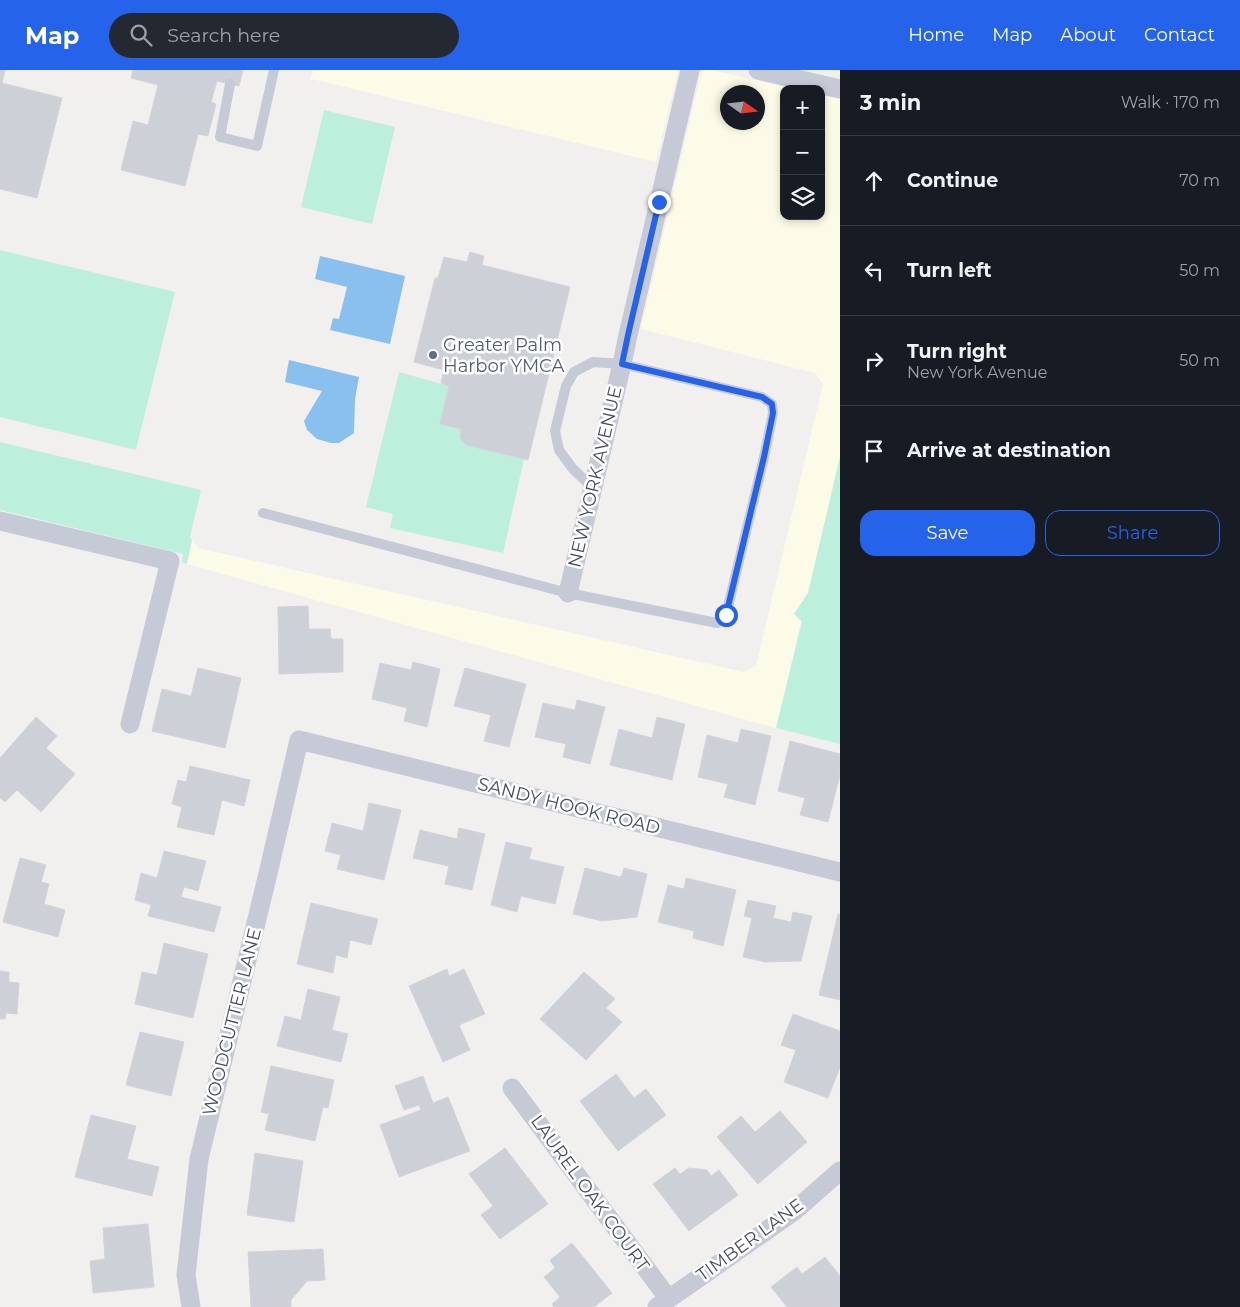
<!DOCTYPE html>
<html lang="en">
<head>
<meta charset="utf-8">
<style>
	:root { --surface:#171b24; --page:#242831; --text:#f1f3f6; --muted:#9ea1a6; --line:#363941; --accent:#2563eb }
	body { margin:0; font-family:Montserrat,sans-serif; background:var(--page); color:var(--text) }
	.controls { position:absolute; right:15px; top:15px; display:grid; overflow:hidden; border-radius:10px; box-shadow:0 2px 8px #0003 }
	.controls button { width:45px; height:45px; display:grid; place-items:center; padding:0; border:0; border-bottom:1px solid var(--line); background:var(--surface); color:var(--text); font:25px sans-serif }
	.compass { position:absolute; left:720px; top:15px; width:45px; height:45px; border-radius:50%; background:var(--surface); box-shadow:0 2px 8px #0003; rotate:104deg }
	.stop { position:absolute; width:15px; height:15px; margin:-11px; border:4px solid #2563eb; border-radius:50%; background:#fff }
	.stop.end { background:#2563eb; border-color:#fff; box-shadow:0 1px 5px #0008 }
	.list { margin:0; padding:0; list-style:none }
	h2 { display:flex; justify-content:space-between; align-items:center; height:65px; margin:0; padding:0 20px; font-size:21px }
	h2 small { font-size:16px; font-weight:400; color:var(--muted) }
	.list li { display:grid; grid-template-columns:32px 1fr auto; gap:15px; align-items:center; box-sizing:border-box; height:90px; padding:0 20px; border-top:1px solid var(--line) }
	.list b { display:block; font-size:19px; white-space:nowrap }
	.list p { margin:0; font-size:16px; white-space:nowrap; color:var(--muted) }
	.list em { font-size:16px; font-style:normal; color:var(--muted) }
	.actions { display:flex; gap:10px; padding:15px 20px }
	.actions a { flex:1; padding:11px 0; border:1px solid var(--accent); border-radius:15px; text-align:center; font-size:18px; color:var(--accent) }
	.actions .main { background:var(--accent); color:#fff }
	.icon { flex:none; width:28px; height:28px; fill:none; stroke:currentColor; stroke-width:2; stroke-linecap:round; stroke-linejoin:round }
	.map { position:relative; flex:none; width:840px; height:1237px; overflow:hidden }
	header { display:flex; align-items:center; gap:30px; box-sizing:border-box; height:70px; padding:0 25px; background:var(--accent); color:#fff }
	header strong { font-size:24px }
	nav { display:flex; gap:28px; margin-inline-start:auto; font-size:18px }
	.search { width:350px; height:45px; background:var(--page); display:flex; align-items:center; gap:12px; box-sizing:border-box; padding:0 18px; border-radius:28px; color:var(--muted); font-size:19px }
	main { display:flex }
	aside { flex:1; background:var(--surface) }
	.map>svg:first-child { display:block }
	.commercial { fill:#fcfbe8; fill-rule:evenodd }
	.green { fill:#bdefdd }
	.water { fill:#8ac0ed }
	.building { fill:#ced0d7; stroke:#d3d3db }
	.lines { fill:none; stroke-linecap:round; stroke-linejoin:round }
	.lane { stroke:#c5cad6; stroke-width:10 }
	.street { stroke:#c5cad6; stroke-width:19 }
	.route { stroke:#2563eb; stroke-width:6 }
	.service-dot { fill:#5c6f8a; stroke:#fff; stroke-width:2 }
	.labels { text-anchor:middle; stroke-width:5; stroke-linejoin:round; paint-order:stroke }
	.service-label { font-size:18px; fill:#4e5e75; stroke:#fff; text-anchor:start }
	.street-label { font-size:18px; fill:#474d5d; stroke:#fff }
</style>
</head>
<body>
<header>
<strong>Map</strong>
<div class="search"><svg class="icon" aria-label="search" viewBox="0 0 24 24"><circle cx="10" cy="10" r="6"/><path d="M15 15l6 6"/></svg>Search here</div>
<nav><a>Home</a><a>Map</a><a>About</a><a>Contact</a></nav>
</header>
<main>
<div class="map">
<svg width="840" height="1237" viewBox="0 0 840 1237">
	<rect width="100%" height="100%" fill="#f2f0ef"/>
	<path class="commercial" d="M313,0h365l-22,92 -344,-83 -2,1z
		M702,0h9l82,19h-9v127h37v-121l19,4v358l-64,271 -589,-164 5,-24 6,8 546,124 12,-6 67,-282 -8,-11 -174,-44zM728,22h30v30h-30z"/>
	<path class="green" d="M324,40l71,17 -23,97 -71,-17z
		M0,180l175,42 -39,158 -136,-33z
		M399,302l50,14 -9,38 21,5 -1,9 6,7 58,14 -21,94 -113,-25 3,-14 -27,-7z
		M0,372l201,48 -11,47 2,3 -5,24 -5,-2 1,-8 -183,-44z
		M840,387v287l-64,-16 26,-106 -8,-8 14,-21z"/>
	<path class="water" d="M320,186l85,20 -15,68 -60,-14 3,-12 6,1 8,-32 -32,-8z
		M289,290l70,17 -4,22 -1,34 -15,10h-8l-14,-4 -10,-9 -3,-9 18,-30 -37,-9z"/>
	<path class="building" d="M0,0h5l-3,13 60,15 -25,100 -37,-9z
		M133,0h110l-4,16 -22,-5 -6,21 5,2 -8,32 -10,-2 -13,52 -64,-16 12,-49 15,4 10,-40 -27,-7z
		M470,182l14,4 -2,9 88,22 -42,173 -62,-15 -6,-7 1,-9 -21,-5 9,-38 -8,-3 3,-13 -30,-8 21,-84h3l6,-21 23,5z
		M308,536l1,23h21l1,10h12v33l-64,2 -1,-67z
		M413,592l27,7 -13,58 -23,-6 3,-13 -35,-9 8,-36 31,7z
		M198,598l43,10 -16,70 -73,-17 10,-42 29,7z
		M465,598l61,16 -17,63 -25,-6 7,-26 -37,-9z
		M577,630l28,7 -15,57 -27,-7 3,-13 -31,-7 8,-34 32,7z
		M36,647l21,19 -11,12 29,26 -34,38 -24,-22 -12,12 -5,-4v-40z
		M657,647l28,7 -13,56 -62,-15 9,-36 33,9z
		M741,659l30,7 -16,69 -31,-8 4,-13 -30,-7 9,-42 31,8z
		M790,671l50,13v21l-12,47 -28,-7 5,-17 -27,-7z
		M190,696l60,14 -6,26 -22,-6 -8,35 -37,-8 5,-20 -10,-3 6,-24 8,2z
		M369,733l32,7 -17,70 -47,-11 4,-14 -16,-4 7,-28 31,8z
		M459,758l26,6 -13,56 -27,-6 4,-18 -36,-8 7,-28 37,9z
		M506,772l26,6 -3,11 35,8 -9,37 -34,-8 -4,16 -26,-7z
		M164,781l42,10 -8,30 -14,-4 -3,10 40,10 -7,25 -66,-16 3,-11 -16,-5 6,-27 16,5z
		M20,788l26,7 -5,17 8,2 -5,20 21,6 -7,27 -55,-15z
		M585,798l36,9 3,-9 23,6 -10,43 -35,4 -29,-7z
		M686,808l50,12 -13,56 -30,-8 1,-7 -36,-9 10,-37 16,4z
		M748,830l28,6 -3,12 18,4 2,-10 19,4 -11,45 -36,1 -22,-5 9,-39 -8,-2z
		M311,833l67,16 -7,26 -21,-5 -3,18 -11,-3 -3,18 -36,-9z
		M838,844l2,1v85l-21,-5z
		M164,873l44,11 -15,64 -58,-14 7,-32 15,3z
		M447,899l2,7 15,-7 21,45 -26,11 11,25 -27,12 -34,-76z
		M0,901l9,1v10l10,1 -2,31 -11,-1 -1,6h-5z
		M584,902l31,27 -9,9 16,14 -36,38 -46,-41z
		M308,919l32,8 -8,33 16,4 -7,28 -64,-16 8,-30 16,4z
		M793,944l47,17v36l-12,31 -44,-16 12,-32 -15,-5z
		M140,962l44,10 -13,54 -45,-11z
		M271,996l63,14 -6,28 -5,-1 -8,34 -50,-11 4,-16 -8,-2z
		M616,1004l18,24 12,-9 20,26 -48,36 -38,-50z
		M423,1006l10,27 15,-6 22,54 -71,26 -19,-52 41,-15 -2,-5 -15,5 -9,-24z
		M780,1041l27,31 -49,42 -41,-47 24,-21 14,16z
		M91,1045l45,11 -9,33 32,8 -7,29 -77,-19z
		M505,1078l43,56 -48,35 -19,-24 12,-9 -24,-32z
		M255,1083l48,8 -9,61 -47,-7z
		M675,1098l5,6 9,-6 18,2 4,6 8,-6 19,25 -49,36 -36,-47z
		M148,1154l6,63 -61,6 -3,-32 15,-2 -2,-31z
		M572,1173l40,50 -18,14h-40l-2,-3 8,-7 -16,-20 11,-9 -5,-8z
		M323,1179l2,31 -18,1 -16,19v7h-40l-3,-55z
		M825,1187l15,19v31h-53l-16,-20 26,-20 5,7z"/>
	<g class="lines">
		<path class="lane" d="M230,14l-10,53 37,9 17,-76
			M263,443l305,80 149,30 9,-8 5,-21 33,-137 9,-44 -1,-9 -10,-7 -140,-33 -29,-2 -19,10 -8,14 -11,45 4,19 14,19 19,18"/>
		<path class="street" d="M758,0l82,19
			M0,451l170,40 -40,163
			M568,523l54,-229 6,-29 62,-265
			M512,1018l156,210
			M191,1237l-5,-32 13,-116 71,-294 29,-125 541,132
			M657,1237l136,-95 47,-41"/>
	</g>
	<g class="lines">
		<path class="route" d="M659,132l-31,133 -6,29 140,33 10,7 1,9 -9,44 -38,158"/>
	</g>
	<circle class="service-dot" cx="433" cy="285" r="5"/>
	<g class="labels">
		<g class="service-label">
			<text x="443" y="281">Greater Palm<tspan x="443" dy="21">Harbor YMCA</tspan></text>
		</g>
		<g class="street-label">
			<text transform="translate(595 407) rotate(-77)" y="6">NEW YORK AVENUE</text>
			<text transform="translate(569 736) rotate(14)" y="6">SANDY HOOK ROAD</text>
			<text transform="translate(232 952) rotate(-76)" y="6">WOODCUTTER LANE</text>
			<text transform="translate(590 1123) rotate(54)" y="6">LAUREL OAK COURT</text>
			<text transform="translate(750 1170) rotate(-36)" y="6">TIMBER LANE</text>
		</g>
	</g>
</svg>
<div class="controls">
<button>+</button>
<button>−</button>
<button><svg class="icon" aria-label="layers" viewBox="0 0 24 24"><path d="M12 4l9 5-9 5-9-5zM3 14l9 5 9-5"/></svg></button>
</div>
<svg class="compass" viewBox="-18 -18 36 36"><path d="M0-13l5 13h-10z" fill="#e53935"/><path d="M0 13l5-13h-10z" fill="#9ea1a6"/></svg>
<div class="stop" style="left:726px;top:545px"></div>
<div class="stop end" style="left:659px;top:132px"></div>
</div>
<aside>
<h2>3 min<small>Walk · 170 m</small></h2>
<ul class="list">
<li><svg class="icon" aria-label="ahead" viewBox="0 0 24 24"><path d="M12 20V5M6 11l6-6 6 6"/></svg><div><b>Continue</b></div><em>70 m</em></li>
<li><svg class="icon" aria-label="left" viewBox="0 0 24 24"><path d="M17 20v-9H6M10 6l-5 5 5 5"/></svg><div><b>Turn left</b></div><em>50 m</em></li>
<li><svg class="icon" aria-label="right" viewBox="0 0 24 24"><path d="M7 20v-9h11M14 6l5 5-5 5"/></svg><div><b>Turn right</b><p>New York Avenue</p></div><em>50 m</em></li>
<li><svg class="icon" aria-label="arrive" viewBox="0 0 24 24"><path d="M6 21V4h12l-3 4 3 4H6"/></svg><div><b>Arrive at destination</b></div></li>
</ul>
<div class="actions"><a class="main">Save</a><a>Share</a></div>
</aside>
</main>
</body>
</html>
